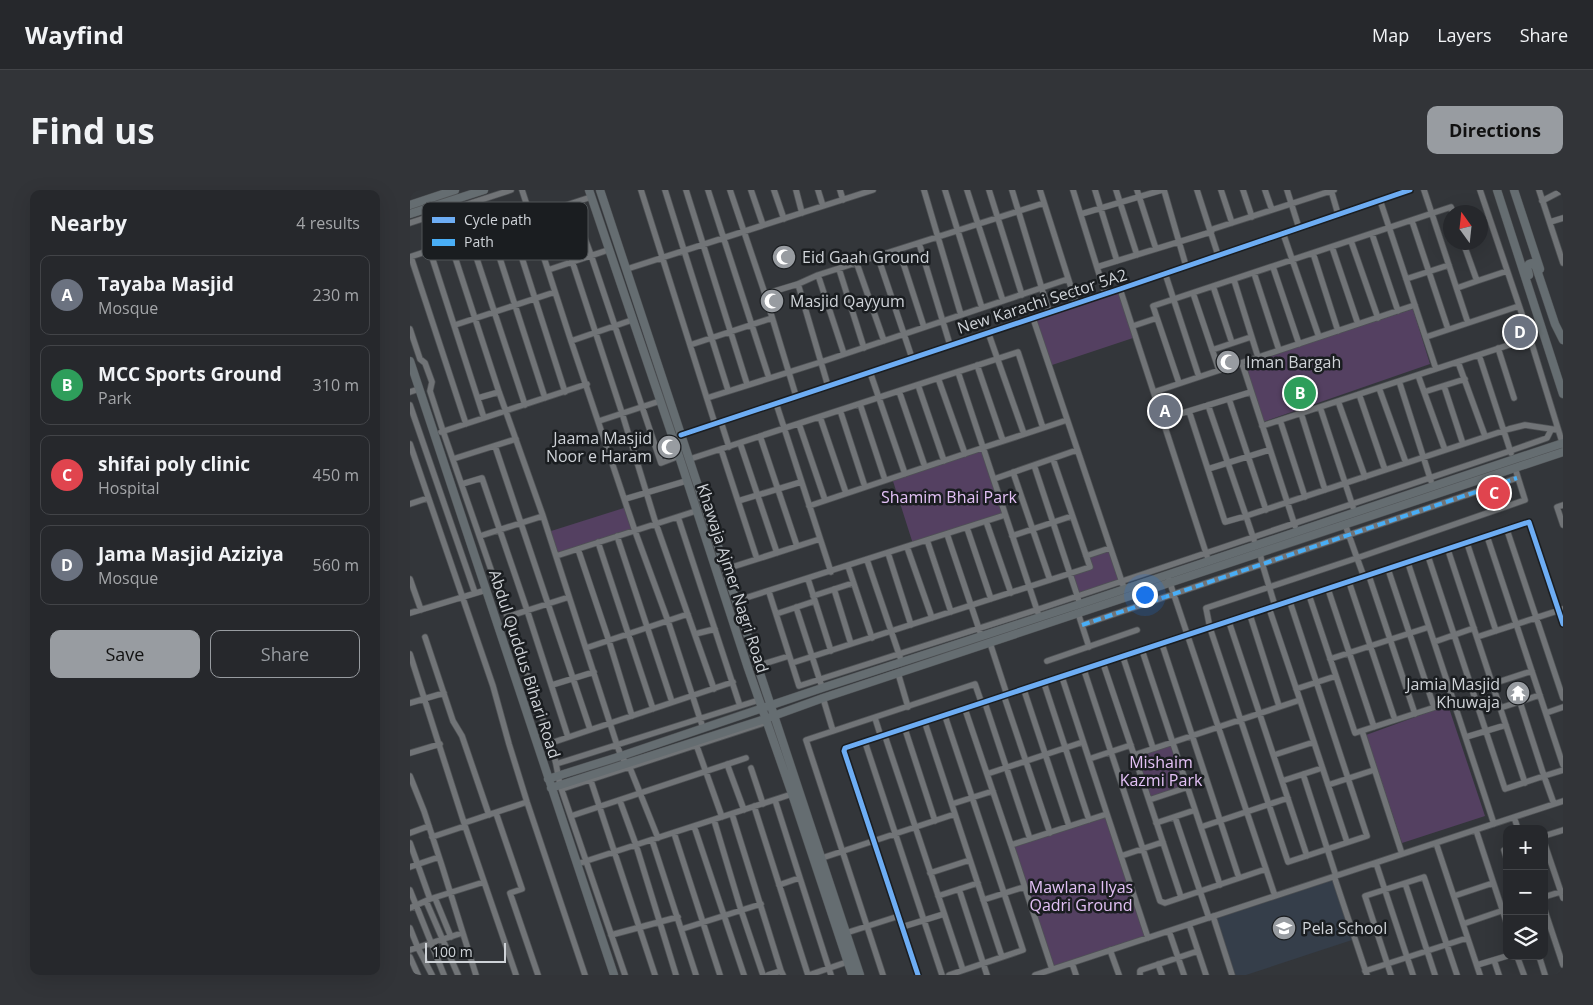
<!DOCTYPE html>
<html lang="en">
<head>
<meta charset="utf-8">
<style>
	:root { --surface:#26282c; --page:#323438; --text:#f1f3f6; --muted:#a4a6a9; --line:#424448; --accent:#989ca1 }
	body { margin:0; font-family:"Open Sans",sans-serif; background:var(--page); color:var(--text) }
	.controls { position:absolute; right:15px; bottom:15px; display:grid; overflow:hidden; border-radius:10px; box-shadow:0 5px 20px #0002 }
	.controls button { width:45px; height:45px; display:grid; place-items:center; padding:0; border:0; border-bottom:1px solid var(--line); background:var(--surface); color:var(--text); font:25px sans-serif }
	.compass { position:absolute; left:1033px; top:15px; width:45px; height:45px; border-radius:50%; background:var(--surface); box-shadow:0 5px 20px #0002; rotate:345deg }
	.scale { position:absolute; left:15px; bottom:12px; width:81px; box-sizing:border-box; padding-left:5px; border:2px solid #cfd3d8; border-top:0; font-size:14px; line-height:18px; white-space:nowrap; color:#cfd3d8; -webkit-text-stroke:4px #1a1d20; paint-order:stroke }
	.you { position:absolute; left:734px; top:404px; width:18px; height:18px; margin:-12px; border:4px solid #fff; border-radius:50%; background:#1a73e8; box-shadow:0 0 0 8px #1a73e833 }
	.badge { display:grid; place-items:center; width:32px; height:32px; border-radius:50%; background:var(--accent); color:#fff; font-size:16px; font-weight:700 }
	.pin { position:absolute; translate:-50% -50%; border:2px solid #fff; box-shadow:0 1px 5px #0006 }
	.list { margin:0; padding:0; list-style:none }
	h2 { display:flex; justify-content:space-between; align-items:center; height:65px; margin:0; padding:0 20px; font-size:21px }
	h2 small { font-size:16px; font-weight:400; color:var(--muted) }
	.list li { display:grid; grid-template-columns:32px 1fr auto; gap:15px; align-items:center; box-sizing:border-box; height:80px; margin:0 10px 10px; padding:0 10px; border:1px solid var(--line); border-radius:10px }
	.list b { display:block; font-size:19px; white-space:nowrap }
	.list p { margin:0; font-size:16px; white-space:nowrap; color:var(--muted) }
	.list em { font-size:16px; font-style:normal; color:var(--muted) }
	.actions { display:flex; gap:10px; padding:15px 20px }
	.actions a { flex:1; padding:11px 0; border:1px solid var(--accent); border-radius:10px; text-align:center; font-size:18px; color:var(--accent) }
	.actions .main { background:var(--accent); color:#111 }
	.icon { flex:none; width:28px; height:28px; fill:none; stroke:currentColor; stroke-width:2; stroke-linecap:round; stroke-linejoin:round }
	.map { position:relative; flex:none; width:1153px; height:785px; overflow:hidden; border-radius:10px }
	header { display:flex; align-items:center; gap:30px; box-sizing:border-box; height:70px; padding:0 25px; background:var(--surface); border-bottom:1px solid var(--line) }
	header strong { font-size:24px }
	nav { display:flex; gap:28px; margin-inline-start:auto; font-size:18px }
	.intro { display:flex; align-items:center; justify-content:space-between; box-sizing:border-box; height:120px; padding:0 30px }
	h1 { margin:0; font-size:35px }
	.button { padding:12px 22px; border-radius:10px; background:var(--accent); color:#111; font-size:18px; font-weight:700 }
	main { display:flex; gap:30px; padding:0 30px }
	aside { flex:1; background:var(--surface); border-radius:10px; box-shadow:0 5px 20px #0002 }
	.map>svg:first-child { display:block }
	.built { fill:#353e4a }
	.green { fill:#544061 }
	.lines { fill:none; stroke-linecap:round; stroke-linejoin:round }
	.minor-casing { stroke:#4f5255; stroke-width:7 }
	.major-casing { stroke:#4f5255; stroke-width:9 }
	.minor { stroke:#717477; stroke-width:5.5 }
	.major { stroke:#656d71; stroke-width:8 }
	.quiet { stroke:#49aef6; stroke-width:4; stroke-dasharray:8 4; stroke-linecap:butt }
	.cycleway-casing { stroke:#1a1d20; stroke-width:8 }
	.cycleway { stroke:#6dadf4; stroke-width:5 }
	.labels { text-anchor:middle; stroke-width:5; stroke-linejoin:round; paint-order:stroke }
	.poi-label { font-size:16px; fill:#cfd3d8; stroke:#1a1d20; text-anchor:start }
	.street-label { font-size:16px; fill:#cfd3d8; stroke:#1a1d20 }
	.park-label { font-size:16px; fill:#e3c1f6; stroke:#1a1d20 }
	.key { fill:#1a1d20; stroke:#505457; stroke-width:1 }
	.key-label { font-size:14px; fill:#cfd3d8 }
</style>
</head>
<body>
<header>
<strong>Wayfind</strong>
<nav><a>Map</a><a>Layers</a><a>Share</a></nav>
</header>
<div class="intro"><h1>Find us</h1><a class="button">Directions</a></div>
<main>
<aside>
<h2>Nearby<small>4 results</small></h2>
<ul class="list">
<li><span class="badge" style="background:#6b7280">A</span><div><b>Tayaba Masjid</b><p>Mosque</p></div><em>230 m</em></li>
<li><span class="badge" style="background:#2e9e5b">B</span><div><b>MCC Sports Ground</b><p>Park</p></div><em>310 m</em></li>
<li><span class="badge" style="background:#e0444e">C</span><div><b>shifai poly clinic</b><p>Hospital</p></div><em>450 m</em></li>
<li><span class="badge" style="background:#6b7280">D</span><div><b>Jama Masjid Aziziya</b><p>Mosque</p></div><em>560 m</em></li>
</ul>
<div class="actions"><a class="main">Save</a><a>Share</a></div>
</aside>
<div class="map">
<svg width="1153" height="785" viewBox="0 0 1153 785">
	<rect width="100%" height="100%" fill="#33363a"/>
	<path class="built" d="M924,686l21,63 -109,36h-14l-19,-59z"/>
	<path class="green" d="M710,99l16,48 -87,29 -16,-48z
		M1003,119l17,55 -167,58 -19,-58z
		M574,259l21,66 -92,29 -21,-66z
		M217,317l8,24 -79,25 -8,-24z
		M699,359l10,32 -41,13 -7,-20 20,-6 -3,-12z
		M1038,515l37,111 -83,27 -36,-108z
		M763,552l15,45 -39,13 -15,-45z
		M696,625l41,123 -94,31 -40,-124z"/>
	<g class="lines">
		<g class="minor-casing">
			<path id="minor" d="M112,0l49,151 64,190 33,90 35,107
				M231,0l74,234
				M255,0l63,200
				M276,0l61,194
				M298,0l61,188
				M320,0l35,104 31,102
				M341,0l12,35
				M364,0l10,29
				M386,0l6,23
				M408,0l5,16
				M430,0l3,10
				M514,0l37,125
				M535,0l37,118
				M557,0l36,111
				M579,0l33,105
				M602,0l37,122
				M630,0l36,113
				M663,0l32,103
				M685,0l22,71
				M706,0l21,65
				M727,0l19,59
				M754,0l22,76
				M787,0l21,65
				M811,0l11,33
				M833,0l9,27
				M855,0l7,20
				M877,0l12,38
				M921,0l7,24
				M1014,0l44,133
				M1070,0l50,148 33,107
				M1129,0l24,73
				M970,10l56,169
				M1132,11l21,-11
				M162,14l19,51 70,208 18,-7
				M28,15l61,187 44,124 74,229 4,11 9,12 28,70
				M145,19l67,204 34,111 58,165
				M671,24l81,-24
				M1002,31l36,108
				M1140,32l13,-4
				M0,33l101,-33
				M101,34l54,168
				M81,41l54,167
				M873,43l36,104
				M962,44l26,77
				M60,48l55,167
				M941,51l27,77
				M1053,52l14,39 30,-10
				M509,53l31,102
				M922,57l26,77
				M489,60l25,77
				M20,61l54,167
				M903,63l25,78
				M0,67l181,-60
				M1,67l55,167
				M468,67l34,101
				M447,74l27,77
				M687,77l114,-35 2,-3 121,-39
				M863,77l26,77
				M217,79l246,-79
				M429,79l25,79
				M138,80l60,-20
				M755,83l34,104
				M844,83l25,77
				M408,85l26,79
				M996,89l43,-14
				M824,90l24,77
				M388,94l30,102
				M803,96l19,57
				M1047,98l20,-7
				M710,99l87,267
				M783,103l26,77
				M355,104l33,-10 20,-9 226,-72
				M623,128l91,270
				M747,128l22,65
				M45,135l100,-33
				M723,136l24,-8 -4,-12 298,-99 2,5
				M0,139l10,30 5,4 7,19 -2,9 13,40 108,312 5,21
				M578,142l36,102
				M1016,147l93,-31
				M161,151l61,-21
				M280,155l82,-27
				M1088,158l16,50
				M802,160l39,-13
				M1069,165l32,98
				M1048,172l27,74
				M832,173l53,163
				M567,175l26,76
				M460,182l35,102
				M548,182l80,241
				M1008,185l27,75
				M528,188l27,76
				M989,191l32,100
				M508,195l26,76
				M1034,196l19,58
				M969,198l27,75
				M489,201l26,76
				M0,202l9,-3
				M744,202l261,-87
				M1014,202l41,-13
				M949,204l26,76
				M68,208l21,-6
				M297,208l114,-36 247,-83
				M819,209l37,111
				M928,211l27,76
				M366,213l55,169
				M450,214l25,76
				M0,215l65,188
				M798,215l38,111 263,-87 16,-4 33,5
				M910,217l33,100
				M430,220l25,77
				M779,221l36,111 21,-6 8,24
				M891,223l24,77
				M410,227l26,76
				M753,229l88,-27
				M870,230l25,77
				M189,231l61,-20
				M311,232l8,25
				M389,234l26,76
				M852,236l268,-88
				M31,242l146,-48
				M271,245l439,-146 290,-99
				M350,246l37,110
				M330,253l37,110
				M0,254l83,242 16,58 18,58 58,173
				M85,256l95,283
				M572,258l61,-20
				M311,259l36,110
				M43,269l63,-20
				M280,269l328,-107 25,76 24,-8
				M624,275l46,139
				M798,279l61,-19
				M603,282l37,108
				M584,289l83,-29
				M52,294l20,-6 45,132 41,127
				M215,309l61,-18
				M328,311l63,-19
				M0,314l18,-6
				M1153,315l-6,2 6,18
				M399,316l173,-58
				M268,327l62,189
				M576,331l25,72
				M935,334l12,34 168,-58 -10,-32
				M557,338l24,71
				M1097,340l56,168
				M537,344l33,98
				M70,346l63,-20
				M207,346l55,166
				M602,346l60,-20
				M1077,346l76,229
				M517,350l24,72
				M188,352l55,167
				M1057,353l29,88
				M497,357l25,71
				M168,359l31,92 23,75
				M1038,360l77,233
				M478,363l23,72
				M850,363l2,10 13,43
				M146,366l140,-45
				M676,366l24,-8
				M1018,366l77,233 39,-13 10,28
				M457,370l33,97
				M998,373l86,261
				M438,376l24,72
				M316,379l94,-30
				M978,379l46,138
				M959,386l46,138
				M0,389l11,31
				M398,389l23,72
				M759,390l106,316
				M939,392l46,138
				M424,399l17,55
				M918,399l46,138
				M359,402l30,94 237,-76 474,-159 37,-13 4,-8
				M899,405l46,138 99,-32
				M403,406l40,-13
				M326,411l269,-86
				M880,412l77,234 -79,26 -78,-234 -4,-20 151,-50 7,19
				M386,417l25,77
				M859,418l31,92
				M0,423l76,-23
				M668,423l11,34
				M366,424l39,-13
				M840,425l29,91
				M97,427l62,-20
				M819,432l78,234
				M672,435l435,-147
				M285,444l20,-5
				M15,447l28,84 9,15 27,79
				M1067,447l86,-28
				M1024,452l40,-14
				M580,453l17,52
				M752,454l77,234
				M176,458l102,-34
				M732,460l78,235
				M0,464l55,172 51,149
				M713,467l30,91
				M920,469l99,-32
				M637,471l90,-31
				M382,473l298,-96 -37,-108
				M693,473l31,92
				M347,476l32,-10
				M674,480l76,231 5,2 101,-34
				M488,483l10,34
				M652,487l45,137
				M634,493l45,137
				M1082,494l40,-13
				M142,495l42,-13
				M886,499l40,-13
				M614,500l45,136
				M594,506l46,137
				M413,508l10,33
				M1110,512l24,74 19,-6
				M0,513l34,-10
				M575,513l45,136
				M1090,518l40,-13
				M555,519l46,136
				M1136,523l17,-6
				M535,526l78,234 -74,25
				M465,528l6,19
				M515,533l77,234
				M495,539l30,92
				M952,541l40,123
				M475,546l78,234
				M1056,547l40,-12
				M455,552l77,233
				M141,553l182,-61
				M286,554l26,73
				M0,563l30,-9
				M864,565l40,-13
				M679,569l42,-14
				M317,574l17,46
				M341,578l12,36
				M577,584l96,-32
				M893,584l33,102
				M0,586l14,35 18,55 34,109
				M180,588l65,197
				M872,591l40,-13
				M918,595l46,-15
				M152,599l205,-67
				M365,610l56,175
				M739,610l39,-13
				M210,611l16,44 40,130
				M542,614l41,-13
				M344,616l54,169
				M86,623l26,76 -12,4 28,82
				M322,624l49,157
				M161,626l175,-58
				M765,627l34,101
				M1104,627l4,12
				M304,630l27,90 22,65
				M54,633l63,-21
				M746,633l39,-13
				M284,636l50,149
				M791,637l87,-29
				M1066,640l31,94
				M0,643l19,-7
				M264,643l46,142
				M1134,646l19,-6
				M22,647l33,-11
				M242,650l44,135
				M1134,652l19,56
				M0,653l20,56
				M1026,653l27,81
				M1097,659l-3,1 3,10
				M711,666l42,-14
				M412,668l133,-44
				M966,673l37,112
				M167,674l215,-70
				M0,677l29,-10
				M520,683l40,-13
				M924,686l33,99
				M995,693l30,92
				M369,695l20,-7
				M549,699l28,86
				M0,700l34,85
				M528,706l40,-13
				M1044,706l39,-13
				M771,707l-47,-142 166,-55 47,142
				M1134,707l19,-6
				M25,708l16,39
				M573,710l41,-13
				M16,711l32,74
				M0,718l20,-9 54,-17
				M1134,718l19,57
				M803,726l19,59
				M779,734l17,51
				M492,737l42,-13
				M0,738l8,20 14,27
				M272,739l79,-25
				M759,741l15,44
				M436,743l53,-17
				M201,745l67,-18
				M0,760l52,-17
				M700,760l9,25
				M1107,766l7,19
				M1129,766l6,19
				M0,767l8,18
				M1084,770l5,15
				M662,773l4,12
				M748,774l4,11
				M1067,775l30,-9
				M642,779l-41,-124 96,-31 41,124
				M955,781l102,-33
				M215,785l-65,-190 -4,-21 203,-64
				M358,785l13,-4 2,4
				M399,785l38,-13
				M473,785l-77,-235 169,-56 7,20
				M508,785l-74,-224 1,-3 684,-226 34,102
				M625,785l528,-174
				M730,785v-4l1,-1 57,-19
				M981,785l-26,-79 59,-19 33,98
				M1070,785l-17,-51 44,-15"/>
		</g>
		<g class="major-casing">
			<path id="major" d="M179,0l90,266 69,212 44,126 60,181
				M190,0l260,785
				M1087,0l66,204
				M1104,0l26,79
				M0,15l45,-15
				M0,24l74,-24
				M1119,85l-2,-8 2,-3 3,-1 4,4 19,57 8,16
				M0,171l204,614
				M138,589l73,-23 201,-68 258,-84 483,-161
				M141,598l214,-69 58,-21 740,-246"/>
		</g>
		<use href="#minor" class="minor"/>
		<use href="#major" class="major"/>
		<path class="quiet" d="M672,435l435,-147"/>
		<g class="cycleway-casing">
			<path id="cycleway" d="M271,245l439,-146 290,-99
				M508,785l-74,-224 1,-3 684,-226 34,102"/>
		</g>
		<use href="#cycleway" class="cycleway"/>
	</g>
	<defs>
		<g id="mosque-disc" transform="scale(1.25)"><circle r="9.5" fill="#989ca1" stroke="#1a1d20"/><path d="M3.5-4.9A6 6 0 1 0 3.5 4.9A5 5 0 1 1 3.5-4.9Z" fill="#fff"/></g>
		<g id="temple-disc" transform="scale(1.25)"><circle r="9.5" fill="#989ca1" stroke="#1a1d20"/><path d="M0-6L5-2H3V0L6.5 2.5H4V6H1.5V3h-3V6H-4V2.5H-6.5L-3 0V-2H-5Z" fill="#fff"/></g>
		<g id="school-disc" transform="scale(1.25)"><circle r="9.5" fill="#989ca1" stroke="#1a1d20"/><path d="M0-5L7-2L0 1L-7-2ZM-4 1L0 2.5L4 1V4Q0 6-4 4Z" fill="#fff"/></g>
	</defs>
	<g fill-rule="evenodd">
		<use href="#mosque-disc" x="374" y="67"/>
		<use href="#mosque-disc" x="362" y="111"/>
		<use href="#mosque-disc" x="818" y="172"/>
		<use href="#mosque-disc" x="259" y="257"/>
		<use href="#temple-disc" x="1108" y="503"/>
		<use href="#school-disc" x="874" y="738"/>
	</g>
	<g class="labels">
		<g class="poi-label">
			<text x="392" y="73">Eid Gaah Ground</text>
			<text x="380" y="117">Masjid Qayyum</text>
			<text x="836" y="178">Iman Bargah</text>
			<text x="242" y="254" text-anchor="end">Jaama Masjid<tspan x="242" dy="18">Noor e Haram</tspan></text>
			<text x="1090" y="500" text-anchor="end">Jamia Masjid<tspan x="1090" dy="18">Khuwaja</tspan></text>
			<text x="892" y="744">Pela School</text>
		</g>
		<g class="street-label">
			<text transform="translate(632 111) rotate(-18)" y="6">New Karachi Sector 5A2</text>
			<text transform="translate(323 388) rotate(72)" y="6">Khawaja Ajmer Nagri Road</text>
			<text transform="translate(115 474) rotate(72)" y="6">Abdul Quddus Bihari Road</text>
		</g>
		<g class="park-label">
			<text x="539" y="313">Shamim Bhai Park</text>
			<text x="751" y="578">Mishaim<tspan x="751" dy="18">Kazmi Park</tspan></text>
			<text x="671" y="703">Mawlana Ilyas<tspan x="671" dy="18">Qadri Ground</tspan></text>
		</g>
	</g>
	<rect x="12" y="12" width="166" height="58" rx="8" class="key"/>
	<rect x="22" y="27" width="23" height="6" fill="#6dadf4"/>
	<rect x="22" y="49" width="23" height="7" fill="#49aef6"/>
	<g class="key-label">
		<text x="54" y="35">Cycle path</text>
		<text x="54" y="57">Path</text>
	</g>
</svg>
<div class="controls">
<button>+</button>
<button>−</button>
<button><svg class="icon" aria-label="layers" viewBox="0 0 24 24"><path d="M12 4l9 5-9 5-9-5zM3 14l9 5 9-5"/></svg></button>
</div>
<svg class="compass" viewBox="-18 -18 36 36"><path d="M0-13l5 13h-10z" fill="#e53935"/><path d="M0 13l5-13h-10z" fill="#a4a6a9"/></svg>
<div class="scale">100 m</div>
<div class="you"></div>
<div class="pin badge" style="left:755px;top:221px;background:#6b7280">A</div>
<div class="pin badge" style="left:890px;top:203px;background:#2e9e5b">B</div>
<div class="pin badge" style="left:1084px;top:303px;background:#e0444e">C</div>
<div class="pin badge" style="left:1110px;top:142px;background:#6b7280">D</div>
</div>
</main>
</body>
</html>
